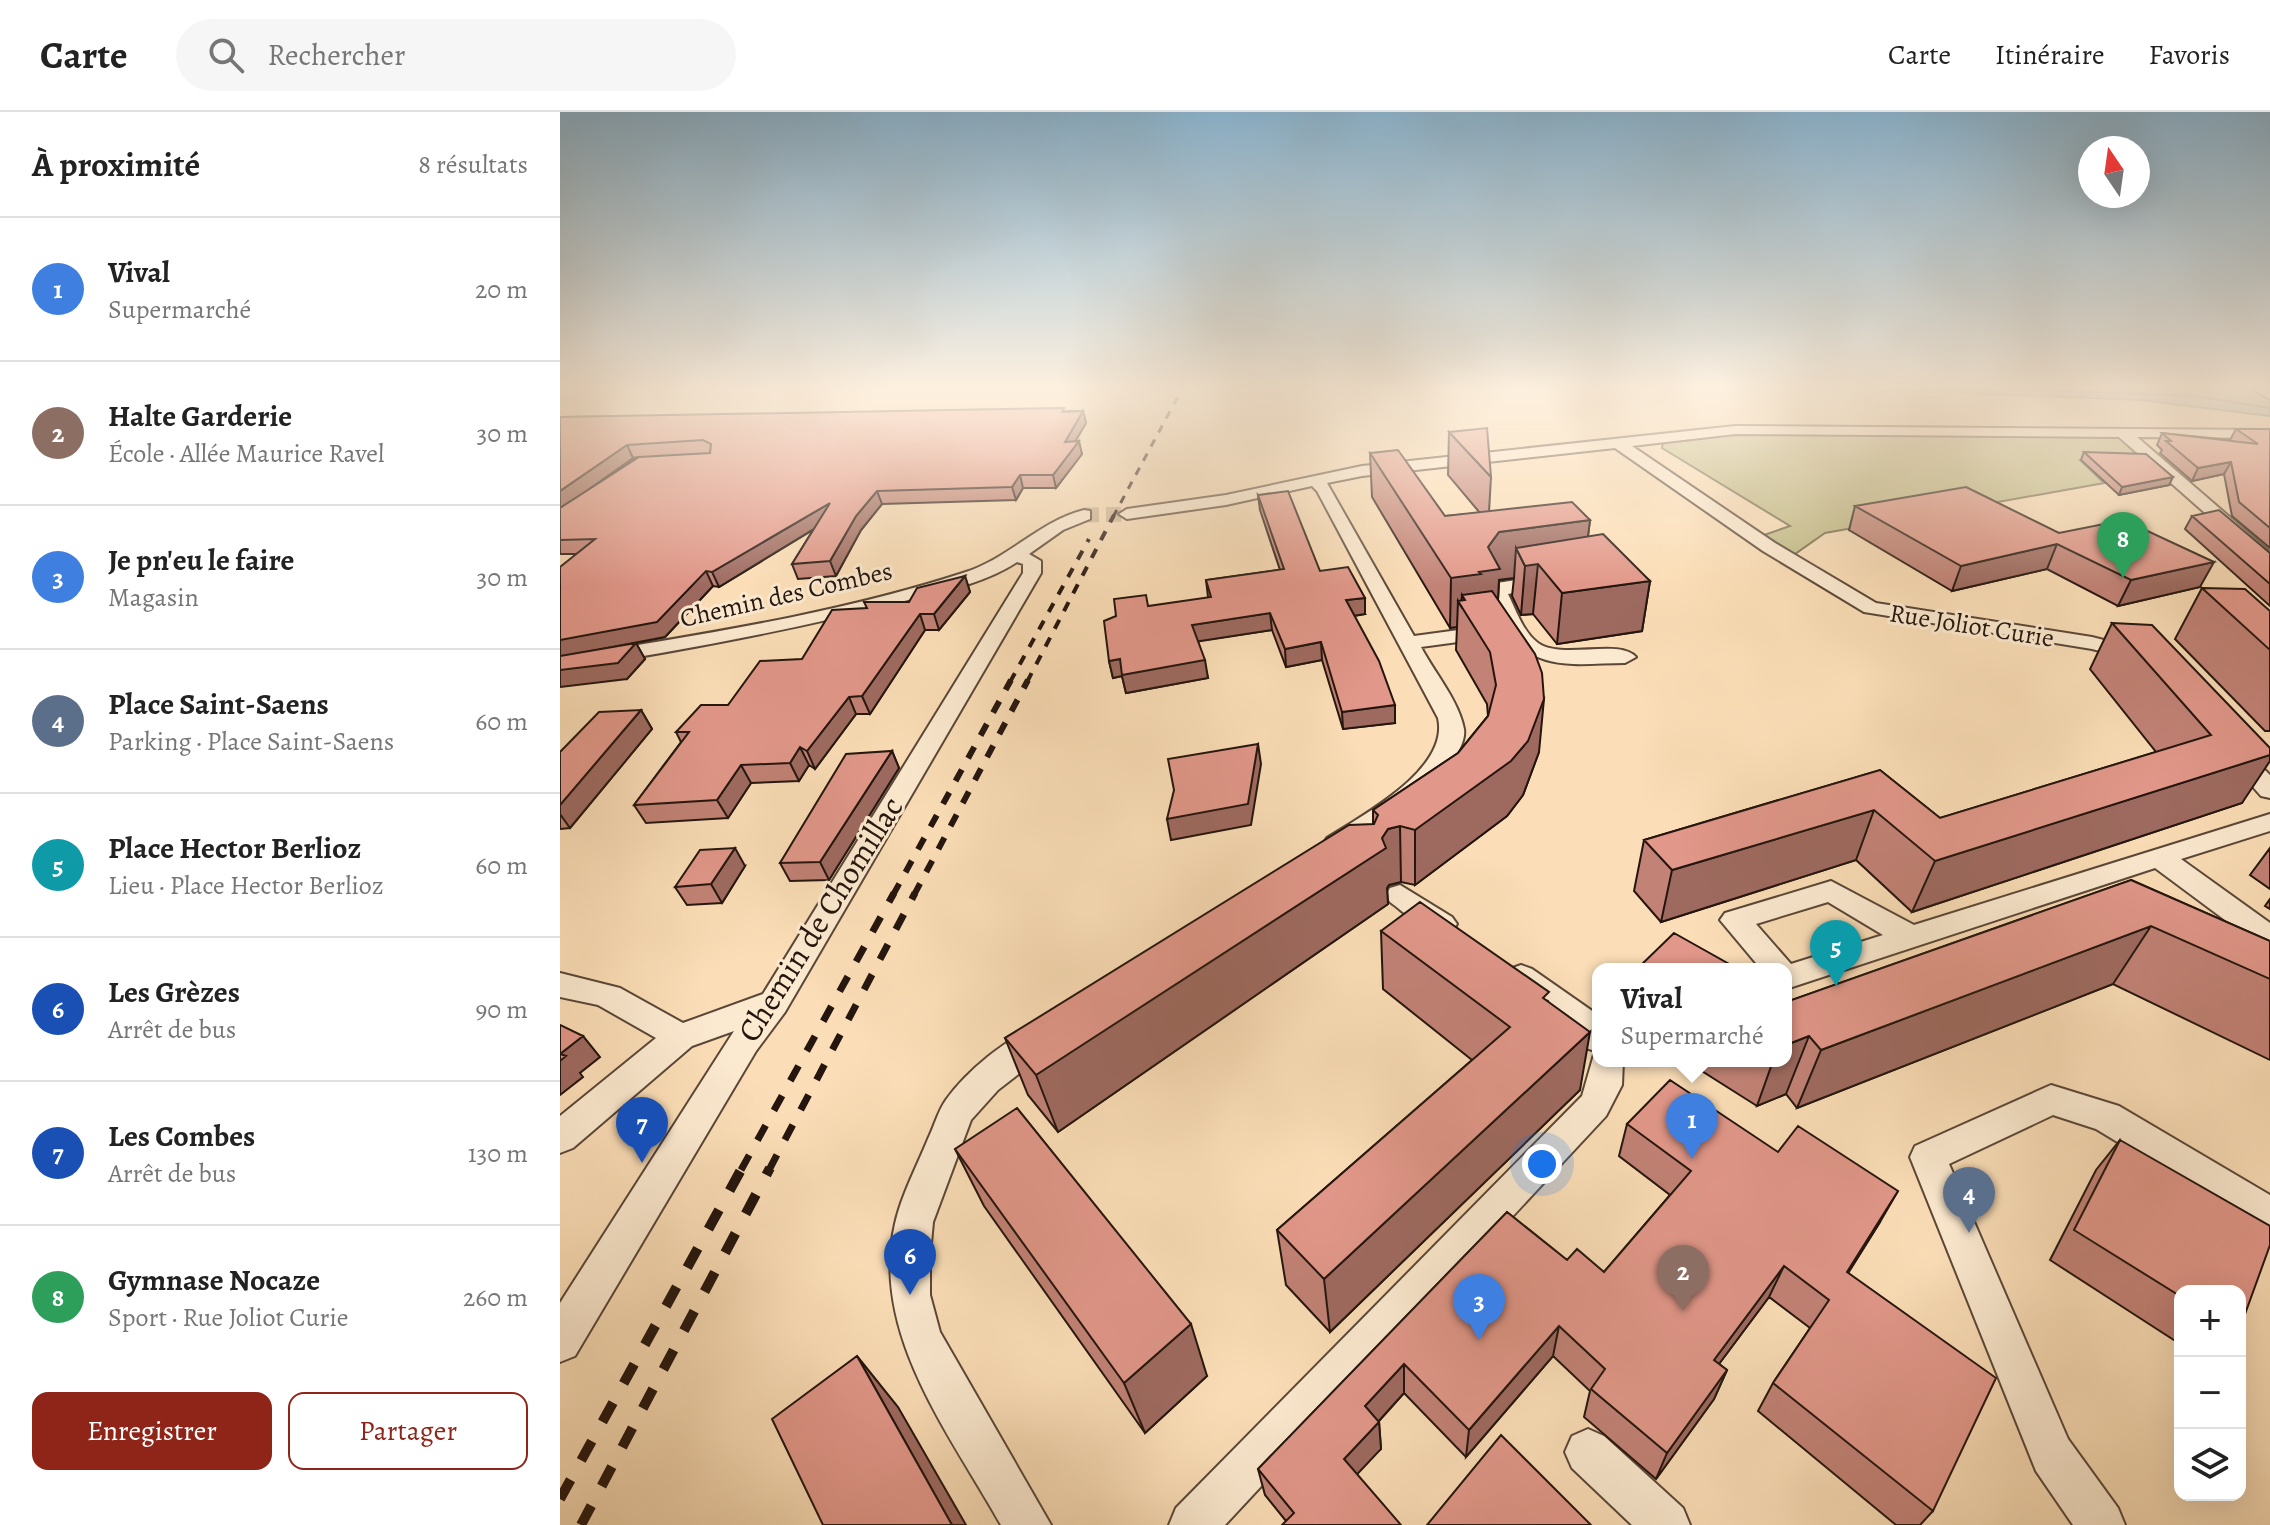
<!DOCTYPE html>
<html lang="fr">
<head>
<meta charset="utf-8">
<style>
	:root { --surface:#fff; --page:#f6f6f6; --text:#222; --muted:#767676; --line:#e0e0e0; --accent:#8f2418 }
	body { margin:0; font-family:Alegreya,serif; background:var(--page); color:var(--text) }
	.controls { position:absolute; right:24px; bottom:24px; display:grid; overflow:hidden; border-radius:16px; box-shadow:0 8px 32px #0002 }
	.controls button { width:72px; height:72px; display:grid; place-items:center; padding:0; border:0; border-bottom:2px solid var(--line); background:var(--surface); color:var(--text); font:40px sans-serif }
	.compass { position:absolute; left:1518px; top:24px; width:72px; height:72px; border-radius:50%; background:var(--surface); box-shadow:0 8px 32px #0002; rotate:347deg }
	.you { position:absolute; left:982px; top:1052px; width:28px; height:28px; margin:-20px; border:6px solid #fff; border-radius:50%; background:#1a73e8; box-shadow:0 0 0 12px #1a73e833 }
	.badge { display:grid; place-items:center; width:52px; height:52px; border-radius:50%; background:var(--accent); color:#fff; font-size:26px; font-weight:700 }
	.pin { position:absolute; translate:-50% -66px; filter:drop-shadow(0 2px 4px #0008) }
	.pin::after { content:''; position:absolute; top:42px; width:28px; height:24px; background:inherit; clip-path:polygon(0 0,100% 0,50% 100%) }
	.popup { position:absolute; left:1032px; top:851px; width:200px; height:104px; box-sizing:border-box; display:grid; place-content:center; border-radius:16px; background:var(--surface); filter:drop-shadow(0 2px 6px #0005); font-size:26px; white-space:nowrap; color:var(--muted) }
	.popup b { font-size:30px; color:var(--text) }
	.popup::after { content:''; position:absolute; left:50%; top:100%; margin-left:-16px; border:16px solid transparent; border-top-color:var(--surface) }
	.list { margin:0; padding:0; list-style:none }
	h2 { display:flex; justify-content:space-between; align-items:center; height:104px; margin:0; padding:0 32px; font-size:34px }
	h2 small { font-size:26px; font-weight:400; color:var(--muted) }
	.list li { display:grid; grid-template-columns:52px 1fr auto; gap:24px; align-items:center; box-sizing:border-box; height:144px; padding:0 32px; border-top:2px solid var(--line) }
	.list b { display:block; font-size:30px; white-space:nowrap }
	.list p { margin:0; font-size:26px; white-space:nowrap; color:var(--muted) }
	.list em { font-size:26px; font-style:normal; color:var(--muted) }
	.actions { display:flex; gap:16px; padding:24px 32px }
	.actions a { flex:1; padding:18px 0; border:2px solid var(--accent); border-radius:16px; text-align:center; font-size:28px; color:var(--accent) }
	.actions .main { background:var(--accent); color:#fff }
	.icon { flex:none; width:44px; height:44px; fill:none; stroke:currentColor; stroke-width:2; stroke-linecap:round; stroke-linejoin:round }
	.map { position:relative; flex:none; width:1710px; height:1413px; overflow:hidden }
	header { display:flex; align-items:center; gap:48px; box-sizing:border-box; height:112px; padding:0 40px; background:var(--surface); border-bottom:2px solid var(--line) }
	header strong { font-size:38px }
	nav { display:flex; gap:44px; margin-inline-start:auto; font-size:28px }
	.search { width:560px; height:72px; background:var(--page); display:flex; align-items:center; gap:20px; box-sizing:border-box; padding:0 28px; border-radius:44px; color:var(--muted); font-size:30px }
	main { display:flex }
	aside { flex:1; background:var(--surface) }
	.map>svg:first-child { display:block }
	.green { fill:#c4c08a; stroke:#746a4c; stroke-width:2 }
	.water { fill:#a0bbb5; stroke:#6e7972; stroke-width:2 }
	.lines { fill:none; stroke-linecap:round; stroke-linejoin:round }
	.shore { stroke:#626862; stroke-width:2 }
	.minor-tunnel { stroke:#d0b695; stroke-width:15; stroke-dasharray:15 7; stroke-linecap:butt }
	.minor-casing { stroke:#5a4738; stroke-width:4 }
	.secondary-casing { stroke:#24150e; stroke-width:4 }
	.minor { fill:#fcead0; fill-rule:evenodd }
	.secondary { fill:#fcead0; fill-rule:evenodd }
	.rail-far4 { stroke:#24150e; stroke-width:3; stroke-dasharray:8 8; stroke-linecap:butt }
	.rail-far3 { stroke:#24150e; stroke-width:4; stroke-dasharray:10 10; stroke-linecap:butt }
	.rail-far2 { stroke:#24150e; stroke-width:6; stroke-dasharray:13 13; stroke-linecap:butt }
	.rail-far1 { stroke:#24150e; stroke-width:7; stroke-dasharray:17 17; stroke-linecap:butt }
	.rail { stroke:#24150e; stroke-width:10; stroke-dasharray:22 22; stroke-linecap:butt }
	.wall { fill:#c28276; stroke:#24150e; stroke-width:2; fill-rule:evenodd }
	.shaded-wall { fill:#9e6a60; stroke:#24150e; stroke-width:2 }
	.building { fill:#e19789; stroke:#24150e; stroke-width:2 }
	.labels { text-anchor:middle; stroke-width:6; stroke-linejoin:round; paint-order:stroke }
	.far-street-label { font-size:26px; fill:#24150e; stroke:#fcead0 }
	.street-label { font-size:32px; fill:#24150e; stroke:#fcead0 }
</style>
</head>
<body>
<header>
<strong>Carte</strong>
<div class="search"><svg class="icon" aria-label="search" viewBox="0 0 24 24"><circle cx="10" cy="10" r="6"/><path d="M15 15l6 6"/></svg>Rechercher</div>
<nav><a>Carte</a><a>Itinéraire</a><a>Favoris</a></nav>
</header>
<main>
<aside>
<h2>À proximité<small>8 résultats</small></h2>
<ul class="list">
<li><span class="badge" style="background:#3f7fe0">1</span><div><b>Vival</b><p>Supermarché</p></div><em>20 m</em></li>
<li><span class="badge" style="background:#8d6e63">2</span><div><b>Halte Garderie</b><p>École · Allée Maurice Ravel</p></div><em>30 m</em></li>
<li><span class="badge" style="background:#3f7fe0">3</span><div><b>Je pn'eu le faire</b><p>Magasin</p></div><em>30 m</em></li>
<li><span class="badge" style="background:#5c6f8a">4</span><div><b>Place Saint-Saens</b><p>Parking · Place Saint-Saens</p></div><em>60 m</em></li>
<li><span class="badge" style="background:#0f9aa8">5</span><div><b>Place Hector Berlioz</b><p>Lieu · Place Hector Berlioz</p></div><em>60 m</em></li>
<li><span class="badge" style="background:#1a4fb4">6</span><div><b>Les Grèzes</b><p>Arrêt de bus</p></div><em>90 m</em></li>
<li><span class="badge" style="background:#1a4fb4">7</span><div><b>Les Combes</b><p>Arrêt de bus</p></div><em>130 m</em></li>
<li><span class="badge" style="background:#2e9e5b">8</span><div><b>Gymnase Nocaze</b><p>Sport · Rue Joliot Curie</p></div><em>260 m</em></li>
</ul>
<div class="actions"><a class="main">Enregistrer</a><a>Partager</a></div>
</aside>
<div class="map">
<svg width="1710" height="1413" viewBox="0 0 1710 1413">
	<rect width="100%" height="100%" fill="#fbdeb7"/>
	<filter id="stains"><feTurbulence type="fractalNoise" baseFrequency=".0025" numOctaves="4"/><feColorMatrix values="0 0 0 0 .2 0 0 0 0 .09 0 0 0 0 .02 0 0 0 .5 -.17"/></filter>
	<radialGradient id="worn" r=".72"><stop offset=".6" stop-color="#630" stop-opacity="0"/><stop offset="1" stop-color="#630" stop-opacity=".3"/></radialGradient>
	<path class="green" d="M1192,320l363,2 29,26h-64l24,23 -279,50 -30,21 -31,-19 26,-9 -128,-78 1,-7z"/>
	<path class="water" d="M1310,277h397l3,2v25l-130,-16z"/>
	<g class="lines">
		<path class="shore" d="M1461,277l173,7 76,12"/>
		<path class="minor-tunnel" d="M524,403l43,-1"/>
		<g class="minor-casing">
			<path id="minor" d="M1175,314l535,4v8l-133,-1 133,115v14l-6,-1 -145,-128 -384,-3 -103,12 143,97 101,60 216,34 51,13 4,4 -11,6 -44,-11 -228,-37 -101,-61 -148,-103 -253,28 -35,7 87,153 89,-12 -15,-30 9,-11 51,-8 9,6 -2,4 -47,9c8,16 15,38 30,49 24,17 82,-5 98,14l-11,6c-43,0 -86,10 -115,-28l-89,12c13,25 38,54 43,82 6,37 -95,115 -128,124l-9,-3 -4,-6 4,-6c36,-23 123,-69 111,-120l-121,-227 -5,-5 -86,19 -99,14 -8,-5 8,-5 99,-14 136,-29z
				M524,398l6,1v8l-27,11 -34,24 12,7v12l-256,439 -29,39 -181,305 -15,6v-59l174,-272 -42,15 -119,102 -13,5v-37l96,-78 -58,-33 -38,-8v-24l60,15 63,35 80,-29 260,-421v-9l-6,-2c-35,23 -81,31 -121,41 -111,29 -223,49 -336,67v-12c136,-23 275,-43 406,-86 43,-14 74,-51 118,-62z
				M1674,633l8,2 28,28v23l-9,-2 -39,-44z
				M1710,702v17l-89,28 89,64v26l-10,-3 -105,-78 -369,121v-20h-25l-41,-49 5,-7 106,-32 83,44zM1268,790l55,33 -92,29 -35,-40z
				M840,773l52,32 5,7 -5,7c-23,7 -44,-16 -62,-29l-4,-7 4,-7z
				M961,853l11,4 66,46v46h25l-1,24 -16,31 -381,409h-56l7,-17 406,-412 13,-45 -9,-3 -5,-11 -71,-52 -4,-8 4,-8z
				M480,914l12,4 4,9 -4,9 -54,42 -27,30 -38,102 -3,32v41l10,37 111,193h-50c-51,-91 -131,-192 -106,-301 6,-28 22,-58 33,-85 6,-12 10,-28 18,-39 20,-28 61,-63 94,-74z
				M1491,973l68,21 151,89v39l-174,-105 -43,-14 -104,49 119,275 50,69 7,17h-52l-37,-54 -126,-314 5,-11z
				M1028,1317l16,7 79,72 7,17h-58l-60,-57 -7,-16 7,-16z"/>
		</g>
		<g class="secondary-casing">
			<path id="secondary" d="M1692,277h18v10z"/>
		</g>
		<use href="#minor" class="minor"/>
		<use href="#secondary" class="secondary"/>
		<path class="rail-far4" d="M553,405l69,-128"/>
		<path class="rail-far3" d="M450,570l79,-143
			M467,570l87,-167"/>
		<path class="rail-far2" d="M333,783l118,-215
			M354,783l114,-215"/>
		<path class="rail-far1" d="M181,1058l153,-277
			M209,1058l146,-277"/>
		<path class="rail" d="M0,1387l182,-331
			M21,1413l189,-357"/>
	</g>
	<path class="wall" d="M523,299l3,12 -11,18 7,13 -26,34h-33l-7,12 -134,4 -21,26 -25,46 -38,3 -6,-15 21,-34 -94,57 -6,-1 -48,51 -44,9 15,-3 9,16 -18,20 -51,-125h-16v-137zM78,345l-50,33 45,-32z
		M1676,317h34v119l-38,-32 -8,-42 -32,7 -32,-28 2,-3 -5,-5 5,-12 68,7z
		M889,320l42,45 -2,35 101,8 -2,16 62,45 -8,50 -85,13 -24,-30 -12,1 -9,-19 2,-18 -15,2 -1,20 41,152 -16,43 -16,21 -92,69 -14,-3 -12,3 -2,3 1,16 -330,228 -30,-37 -23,-57 368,-214v-14l85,-57 30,-37 -1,-12 -31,-54 1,-23 -7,1 -78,-131 -2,-44 75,63 35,-3 -32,-38z
		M1524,340l85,33 -50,10 -38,-35z
		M698,383l62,76 45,43 -11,2 41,107 -52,6 -21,-69 -36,7 -14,-37 -74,11 10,37 -82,15 -4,-17 -9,2 -4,-17 99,-64 -2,-17 74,-10 -20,-60z
		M1295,394l204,27 141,54 -82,19 -71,-37 -95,22 -103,-61z
		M1632,404l78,37v53l-85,-77z
		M405,464l5,16 -31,38h-14l-55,84h-14l-41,55 -6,-4 -10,16 -48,2 -23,35 -82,5 -12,-18 47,-63 -5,-10 52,-27 74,-46 64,-51 43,-6z
		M1642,476l68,23v120h-5l-90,-92z
		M1552,511l158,125 -28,55 -330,109 -56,-52 -195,62 -27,-31 10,-51 236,-70 60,48 216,-66 -66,-83z
		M81,598l11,19 -82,99 -10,1v-77z
		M332,639l7,17 -70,112 -39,1 -10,-18z
		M1710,736v41l-20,-14z
		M185,754l-23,37 -35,2 -12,-18z
		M1571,768l139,61v119l-157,-76 -316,124 -11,-14 -29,12 -71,-45h100l6,-61z
		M1710,787v10l-5,-3z
		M821,819l167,70 32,89 -250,242 -44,-47 -9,-55 195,-170 -89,-71z
		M1067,1012l253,98 -32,51 85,238 -13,14h-24l-138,-114 15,-28 37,-55 -41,-31 -50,67 8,6 -13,29 -58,80 -72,-62 6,-26 -37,-35 -87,101 -62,-64 -25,28 2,28 -95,72 -21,-26 -7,-26 249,-257 60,48 37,12 66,-77 -51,-39z
		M1560,1028l60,151v53l-130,-84 46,-90z
		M395,1037l252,227 -62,57 -161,-227z"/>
	<path class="shaded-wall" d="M523,299l3,12 -18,31 -3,-12z
		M519,329l3,13 -26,34 -3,-13z
		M67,333l6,13 -73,52v-19z
		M1671,350l-7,12 -32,7 6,-13z
		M460,363l3,13 -7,12 -4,-13z
		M1613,365l-4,8 -50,10 3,-8z
		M317,379l5,13 -21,26 -25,46 -6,-15 26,-45z
		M270,391l5,13 -116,71 -7,-15z
		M1030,408l-6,48 -46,-4 -5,50 -12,1 4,-49 -9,-18 -2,30 -15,2 -2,39 -32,-19 -3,-5 -1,11 -3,-5 -1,26 -7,1 1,-50 37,-31 11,-15z
		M1497,432l-10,25 -95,22 9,-25z
		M1654,450l-14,25 -82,19 13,-26z
		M146,459l7,15 -48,51 -105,20v-17z
		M405,464l5,16 -31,38 -5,-16z
		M1090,469l-8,50 -85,13 5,-51z
		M805,486v16l-18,3 -1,-17z
		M710,501l2,17 -78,12 -2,-17z
		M360,502l5,16 -55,84 -8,-18z
		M761,530l1,18 -36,7 -1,-18z
		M76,531l9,16 -18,20 -67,8v-17z
		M560,547l85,1 3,18 -82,15 -4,-17 -9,2 -4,-17z
		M289,585l7,17 -41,55 -8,-18z
		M984,587l-5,53 -16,43 -16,21 -92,69v-55z
		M835,593v18l-52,6 -1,-17z
		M81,598l11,19 -82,99 -10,-14v-9z
		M698,632l3,20 -10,61 -80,15 -4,-21z
		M240,635l9,18 -10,16 -9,-18z
		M332,639l7,17 -70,112 -9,-18z
		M1710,643v6l-28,42 -330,109 23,-51z
		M181,653l10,18 -23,35 -11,-18z
		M1314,698l-18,50 -195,62 11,-52z
		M840,714l1,56 -12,3 -2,3 1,16 -330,228 -22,-57 346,-237 6,-9z
		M175,736l10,18 -23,37 -11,-19z
		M1591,814l-38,58 -316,124 24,-58z
		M1030,920l-10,58 -250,242 -6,-53z
		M23,924l17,21 -20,16 3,4 -23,18v-41z
		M1249,924l-23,58 -29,12 16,-45h13v-16z
		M1338,1079l-18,31 -50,80 17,-30z
		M1224,1154l-15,31 -68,91 13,-28z
		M631,1212l16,52 -62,57 -21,-50z
		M999,1214l-6,30 -87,101 3,-27z
		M297,1244l41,51 68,118h-14z
		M844,1252v29l-37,41 -2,-28z
		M1167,1258l-13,29 -58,80 11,-26z
		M819,1310l2,27 -34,36 -3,-26z"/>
	<path class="building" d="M504,296l-2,4 21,-1 -18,31 14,-1 -26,34h-33l-8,12 -135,4 -21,25 -26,45 -38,3 38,-61 -118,69 -6,-1 -49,51 -97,18v-73l35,-28 -35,1v-32l79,-51 71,-4 1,-9 -8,-4 -76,5 -67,46v-74z
		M927,316l4,49 -42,-45z
		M1676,317h34v99l-31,-26 -8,-40 -33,6 -32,-27h5l-9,-8 96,11z
		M838,338l47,66 127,-14 18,18 -91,12 -11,15 12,22 -21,3 2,2 -30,4 -81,-125z
		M1524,340l62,2 27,23 -51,10z
		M1406,375l93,46 65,-13 90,42 -83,18 -74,-36 -96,22 -106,-60z
		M728,379l32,80 28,-4 17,31 -19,2 33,61 16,44 -53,7 -21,-70 -36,7 -15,-36 -78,12 13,35 -83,15 -2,-16 -11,2 -5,-40 12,-5 -2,-17 32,-4 2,11 63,-9 -5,-17 78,-11 -26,-74z
		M1659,398l51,43v31l-78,-68z
		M1043,422l47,47 -88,12 -24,-29 -13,2 -9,-18z
		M405,464l-31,38h-14l-58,82 -13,1 -42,54 -7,-4 -10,16 -49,2 -24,35 -83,5 55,-73h-13l25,-27h27l32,-44 42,-2 30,-49 35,-2 -3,-6h45l8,-14z
		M1642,476l43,1 25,22v39z
		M932,479l43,63 7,19 2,26 -16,42 -17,20 -96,69 -15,-4 -12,3 -6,9 4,10 -350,227 -31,-37 344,-213 25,-1 4,-9 -5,-5 85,-57 30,-37 8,-31 -6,-33 -32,-51 7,-1 -3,-5z
		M1552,511l40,2 118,123v7l-335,106 -61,-51 -202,60 -28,-30 236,-70 60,48 271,-83z
		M76,531l-18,20 -58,7v-14z
		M81,598l-81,95v-53l39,-40z
		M698,632l-10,60 -81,15 7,-29 -6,-31z
		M332,639l-72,111 -40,1 66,-109z
		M175,736l-24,36 -36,3 25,-37z
		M1571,768l139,61v38l-119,-53 -330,124 -12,-14 -23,9v-49l6,4z
		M860,790l129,90 -6,6 47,34 -266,247 -47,-49 233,-203 -129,-96z
		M1114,821l64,36h-93l-5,-3z
		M0,913l23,11 -23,18 6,2 -6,5z
		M1110,968l108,72 20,-26 100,65 -51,81 149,106 -63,133 -160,-128 56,-83 -45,-34 -70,94 13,10 -60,83 -76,-64 14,-20 -46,-43 -90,104 -65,-66 -39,42 14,16 -35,37 57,66h-119l12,-12 -36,-44 249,-257 60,48 10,-11 27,23 87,-101 -64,-47z
		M457,996l174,216 -67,59 -169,-234z
		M1560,1028l150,86v19l-30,83v-37h-60v5l-106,-66z
		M297,1244l95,169h-129l-51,-106z
		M941,1323l90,90h-164z"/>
	<linearGradient id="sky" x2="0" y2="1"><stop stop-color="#8bb7d4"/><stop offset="0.58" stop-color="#fdf0df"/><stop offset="1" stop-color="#fdf0df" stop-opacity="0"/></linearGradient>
	<rect width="1710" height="475" fill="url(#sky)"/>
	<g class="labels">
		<g class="far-street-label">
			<text transform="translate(226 482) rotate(-13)" y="9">Chemin des Combes</text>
			<text transform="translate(1412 513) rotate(9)" y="9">Rue Joliot Curie</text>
		</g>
		<g class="street-label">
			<text transform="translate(260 807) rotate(-58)" y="11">Chemin de Chomillac</text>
		</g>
	</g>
	<rect width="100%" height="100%" filter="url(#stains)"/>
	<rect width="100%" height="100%" fill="url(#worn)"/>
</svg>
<div class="controls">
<button>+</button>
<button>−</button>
<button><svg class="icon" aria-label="layers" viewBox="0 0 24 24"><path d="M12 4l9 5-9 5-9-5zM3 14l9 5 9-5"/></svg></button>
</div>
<svg class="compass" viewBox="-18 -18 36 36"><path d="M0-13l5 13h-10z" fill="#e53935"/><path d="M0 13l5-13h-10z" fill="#767676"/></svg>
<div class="you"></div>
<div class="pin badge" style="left:1132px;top:1047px;background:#3f7fe0">1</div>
<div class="popup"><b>Vival</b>Supermarché</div>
<div class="pin badge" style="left:1123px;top:1199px;background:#8d6e63">2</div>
<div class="pin badge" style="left:919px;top:1228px;background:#3f7fe0">3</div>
<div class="pin badge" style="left:1409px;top:1121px;background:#5c6f8a">4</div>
<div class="pin badge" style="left:1276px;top:874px;background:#0f9aa8">5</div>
<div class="pin badge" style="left:350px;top:1183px;background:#1a4fb4">6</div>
<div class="pin badge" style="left:82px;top:1051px;background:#1a4fb4">7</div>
<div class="pin badge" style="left:1563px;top:466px;background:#2e9e5b">8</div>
</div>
</main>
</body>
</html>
